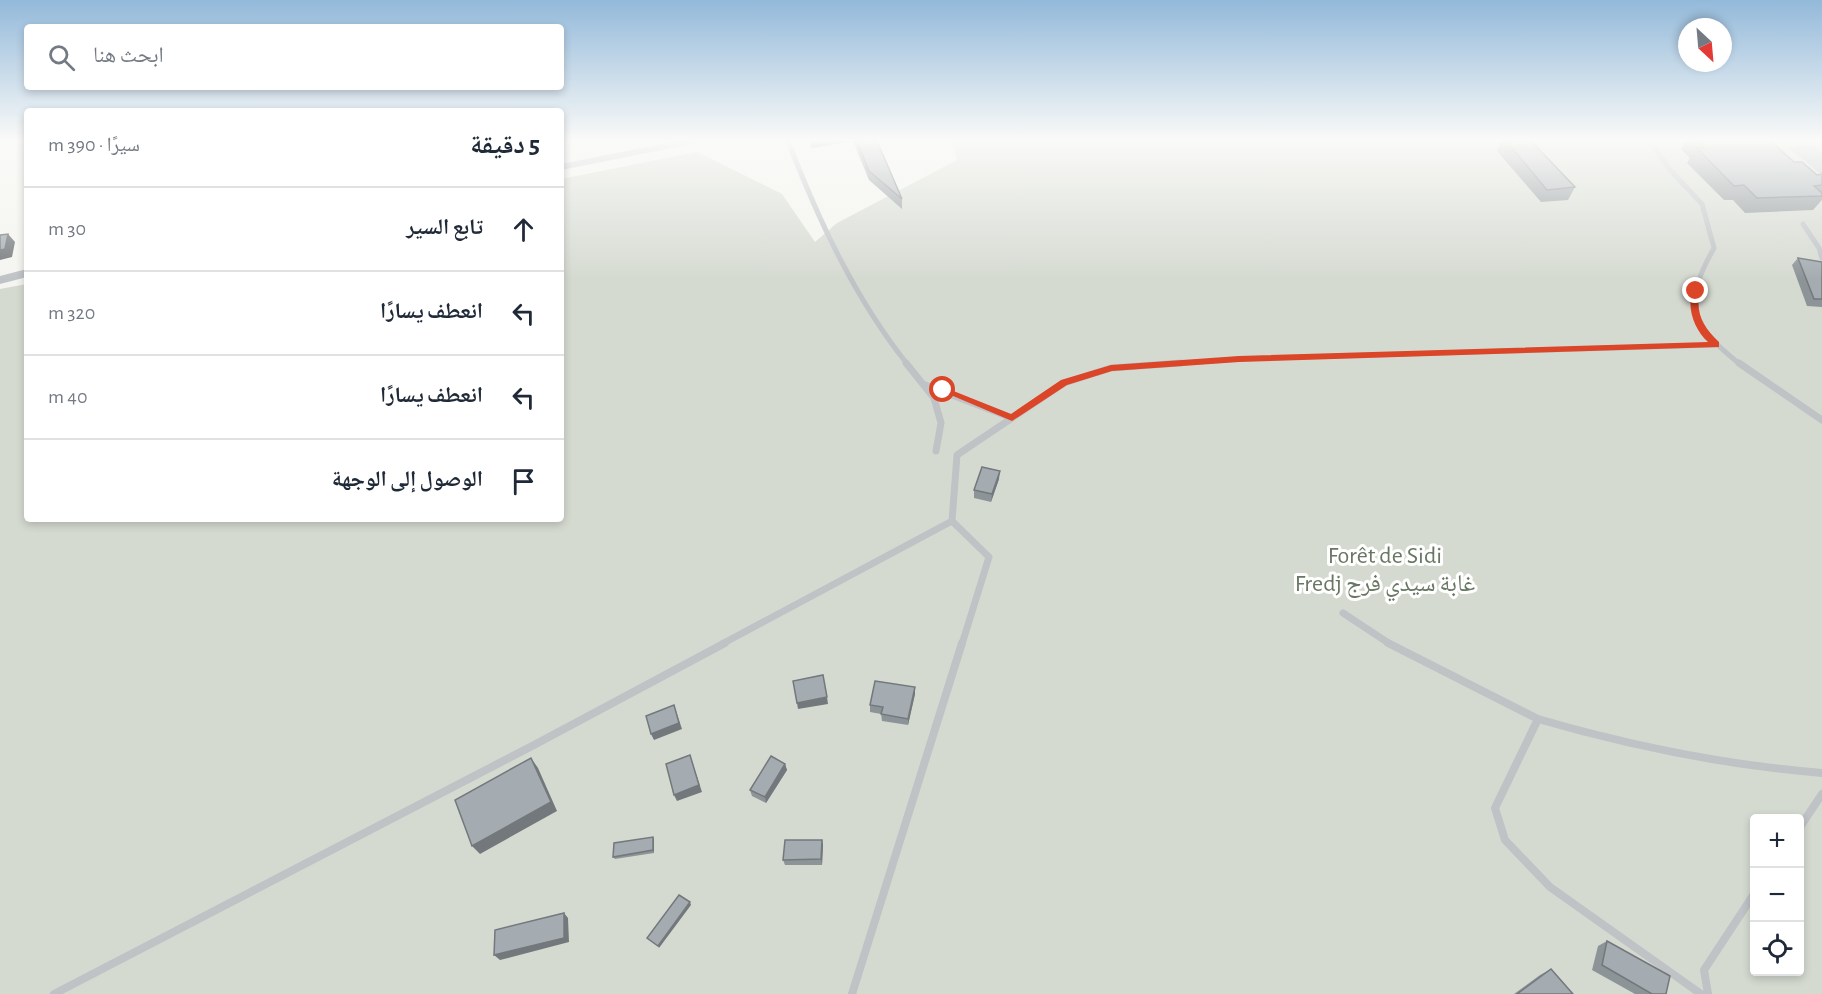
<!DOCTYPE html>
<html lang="ar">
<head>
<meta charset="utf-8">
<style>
	:root { --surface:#fff; --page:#f2f2f3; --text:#1f2937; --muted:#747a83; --line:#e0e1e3 }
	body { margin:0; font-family:"Alegreya Sans","Noto Naskh Arabic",sans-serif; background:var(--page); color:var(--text); direction:rtl }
	.controls { position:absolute; right:18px; bottom:18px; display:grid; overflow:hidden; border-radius:6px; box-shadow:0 3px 9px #0003 }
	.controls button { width:54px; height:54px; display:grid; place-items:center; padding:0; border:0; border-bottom:2px solid var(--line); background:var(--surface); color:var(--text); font:30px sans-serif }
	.compass { position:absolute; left:1678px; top:18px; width:54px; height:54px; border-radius:50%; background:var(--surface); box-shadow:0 3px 9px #0003; rotate:154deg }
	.stop { position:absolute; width:18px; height:18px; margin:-14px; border:4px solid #db4528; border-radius:50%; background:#fff }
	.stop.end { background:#db4528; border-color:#fff; box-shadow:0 2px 6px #0008 }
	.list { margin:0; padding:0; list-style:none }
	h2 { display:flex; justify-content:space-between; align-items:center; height:78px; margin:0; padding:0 24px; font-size:26px }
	h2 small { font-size:20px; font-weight:400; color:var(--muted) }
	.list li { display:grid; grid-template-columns:39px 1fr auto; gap:18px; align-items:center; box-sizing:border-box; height:84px; padding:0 24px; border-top:2px solid var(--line) }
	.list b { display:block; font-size:22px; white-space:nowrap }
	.list em { font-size:20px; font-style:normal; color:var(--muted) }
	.icon { flex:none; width:33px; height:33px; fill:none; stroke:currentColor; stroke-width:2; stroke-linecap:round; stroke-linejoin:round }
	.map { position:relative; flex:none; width:1822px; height:994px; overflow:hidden; direction:ltr }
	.search { position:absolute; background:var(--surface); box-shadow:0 3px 9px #0003; left:24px; top:24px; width:540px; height:66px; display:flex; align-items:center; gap:15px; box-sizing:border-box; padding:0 21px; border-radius:6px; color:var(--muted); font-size:22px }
	.panel { position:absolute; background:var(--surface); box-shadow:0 3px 9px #0003; left:24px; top:108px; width:540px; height:414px; border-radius:6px; direction:rtl }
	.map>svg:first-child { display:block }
	.green { fill:#d5dad1; fill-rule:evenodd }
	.water { fill:#b3c1c4 }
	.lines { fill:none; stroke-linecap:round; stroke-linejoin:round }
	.service-far2 { stroke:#bfc3c6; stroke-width:5 }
	.service-far1 { stroke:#bfc3c6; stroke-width:7 }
	.service { stroke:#bfc3c6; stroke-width:8 }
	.minor { fill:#bfc3c6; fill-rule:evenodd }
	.wall { fill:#8d9498 }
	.shaded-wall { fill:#73787c }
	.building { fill:#a4acb1; stroke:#73787c; stroke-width:1.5 }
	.route { fill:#db4528 }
	.labels { text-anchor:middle; stroke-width:6; stroke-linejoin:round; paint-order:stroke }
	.park-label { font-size:24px; fill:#687762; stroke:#fff }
</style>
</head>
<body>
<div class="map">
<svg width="1822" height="994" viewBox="0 0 1822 994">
	<rect width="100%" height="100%" fill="#f4f4f0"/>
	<path class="green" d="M952,141h870v853h-1822v-705l27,-5v235h534v-340l136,-27 85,42 33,48 22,-19 120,-63zM1754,818h46v154h-46z"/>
	<path class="water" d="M1813,145l9,8v22l-34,-28z"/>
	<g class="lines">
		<path class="service-far2" d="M788,141c30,78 67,158 120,224
			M1649,141l22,30 31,33 12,44c-33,59 -24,76 27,117
			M1803,224l16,24 3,10
			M1160,365l79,-6 477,-14"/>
		<path class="service-far1" d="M906,363l28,35 7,25 -5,28
			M1739,363l83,57
			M923,384l89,34
			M952,521l37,36 -27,87
			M1343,613l47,31
			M722,644l230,-123 5,-66 107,-72 47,-15 70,-5"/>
		<path class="service" d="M1388,643l150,76 -43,89 10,32 45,47 151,107
			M1538,719c93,27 187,46 284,54
			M1800,827l22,-33
			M54,994l480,-249 191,-102
			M852,994l110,-351
			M1708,994l-4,-24 50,-76"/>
		<path class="minor" d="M677,141h20l-5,3 -131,26v-6z
			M27,269v8l-27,7v-8z"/>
	</g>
	<path class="wall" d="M809,141h68l25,58v10l-33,-29 -16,-39 -41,7z
		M1502,141h29l44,46 -7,13 -27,2 -44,-51z
		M1687,141h84l23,21 23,13 5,-1v26l-9,10 -68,3 -12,-13h-9l-37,-37 3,-5 -9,-9z
		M1798,258l24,4v45l-15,-1 -15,-41z
		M999,479l-8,23 -17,-4v-8z
		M915,687v7l-7,31 -26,-4 -1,-7 -11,-2v-7z
		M785,764l2,6 -21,33 -14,-7 -2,-6z
		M654,839v14l-39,6 -2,-2z
		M822,840l1,5 -1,20h-37l-2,-5z
		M1607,941l59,53h-31l-43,-24 6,-24z
		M1551,969l22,25h-59l26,-19z"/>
	<path class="shaded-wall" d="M811,141h42l-41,7z
		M8,234l7,8 -3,15 -12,3v-10z
		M1000,471l-1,8 -8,23 1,-8z
		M915,687v7l-7,31v-6z
		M827,697l1,7 -30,5 -1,-6z
		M674,705l8,24 -28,11 -3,-6z
		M690,755l12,37 -25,9 -3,-6z
		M531,758l7,10 19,43 -77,43 -8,-8z
		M785,764l2,6 -21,33 -1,-6z
		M653,837l1,2v14l-1,-3z
		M822,840l1,5 -1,20 -1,-6z
		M690,902l1,3 -32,43 -1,-2z
		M564,913l4,5 1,24 -69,18 -6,-5z"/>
	<path class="building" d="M857,141h20l25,58 -33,-28z
		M1506,141h25l44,46 -28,3z
		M1698,141h73l23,21h8l15,13 5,-1v11l-8,1 8,7v3l-65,2 -13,-13 -10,1 -37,-38h7z
		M8,234l-3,15 -5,1v-15z
		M1798,258l24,4v37h-8z
		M982,467l18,4 -8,23 -18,-4z
		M823,675l4,22 -30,6 -4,-22z
		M875,681l40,6 -7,32 -27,-5 2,-7 -13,-2z
		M674,705l5,18 -28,11 -5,-18z
		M690,755l9,30 -25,10 -8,-31z
		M771,756l14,8 -20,33 -15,-7z
		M531,758l20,44 -79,44 -17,-46z
		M653,837v13l-40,7 1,-14z
		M785,840h37l-1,19 -38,1z
		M679,895l11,7 -32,44 -11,-8z
		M564,913v25l-70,17 1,-25z
		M1607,941l63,35 -4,18h-14l-50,-29z
		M1551,969l22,25h-56z"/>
	<linearGradient id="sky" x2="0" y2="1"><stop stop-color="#93b9da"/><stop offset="0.5" stop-color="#fafaf8"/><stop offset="1" stop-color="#fafaf8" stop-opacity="0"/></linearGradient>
	<rect width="1822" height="280" fill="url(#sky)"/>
	<path class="route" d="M1693,289l7,2c-5,22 3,36 19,51v5l-480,15 -127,9 -45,14 -55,36 -73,-31 7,-2 65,26 50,-34 50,-15 128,-9 469,-14c-14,-13 -22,-35 -15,-53z"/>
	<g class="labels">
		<g class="park-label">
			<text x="1385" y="563">Forêt de Sidi<tspan x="1385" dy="28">Fredj غابة سيدي فرج</tspan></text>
		</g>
	</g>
</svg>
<div class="controls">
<button>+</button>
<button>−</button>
<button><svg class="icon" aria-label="locate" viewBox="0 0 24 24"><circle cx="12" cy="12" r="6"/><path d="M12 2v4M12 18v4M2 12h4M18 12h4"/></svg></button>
</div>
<svg class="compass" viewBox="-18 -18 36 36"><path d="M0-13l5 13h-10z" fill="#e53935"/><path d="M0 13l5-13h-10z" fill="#747a83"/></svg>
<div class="stop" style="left:943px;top:390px"></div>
<div class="stop end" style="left:1696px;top:291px"></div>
<div class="search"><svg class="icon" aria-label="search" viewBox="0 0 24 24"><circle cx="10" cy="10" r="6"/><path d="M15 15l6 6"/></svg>ابحث هنا</div>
<section class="panel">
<h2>5 دقيقة<small>سيرًا · 390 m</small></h2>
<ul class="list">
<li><svg class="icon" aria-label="ahead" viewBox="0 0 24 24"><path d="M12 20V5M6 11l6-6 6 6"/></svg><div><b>تابع السير</b></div><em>30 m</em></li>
<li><svg class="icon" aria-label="left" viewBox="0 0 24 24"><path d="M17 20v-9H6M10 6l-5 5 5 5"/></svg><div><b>انعطف يسارًا</b></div><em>320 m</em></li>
<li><svg class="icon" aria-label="left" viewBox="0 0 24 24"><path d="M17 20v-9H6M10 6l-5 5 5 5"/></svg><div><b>انعطف يسارًا</b></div><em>40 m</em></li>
<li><svg class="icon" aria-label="arrive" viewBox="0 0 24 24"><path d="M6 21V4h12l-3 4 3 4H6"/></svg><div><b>الوصول إلى الوجهة</b></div></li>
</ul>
</section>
</div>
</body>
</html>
